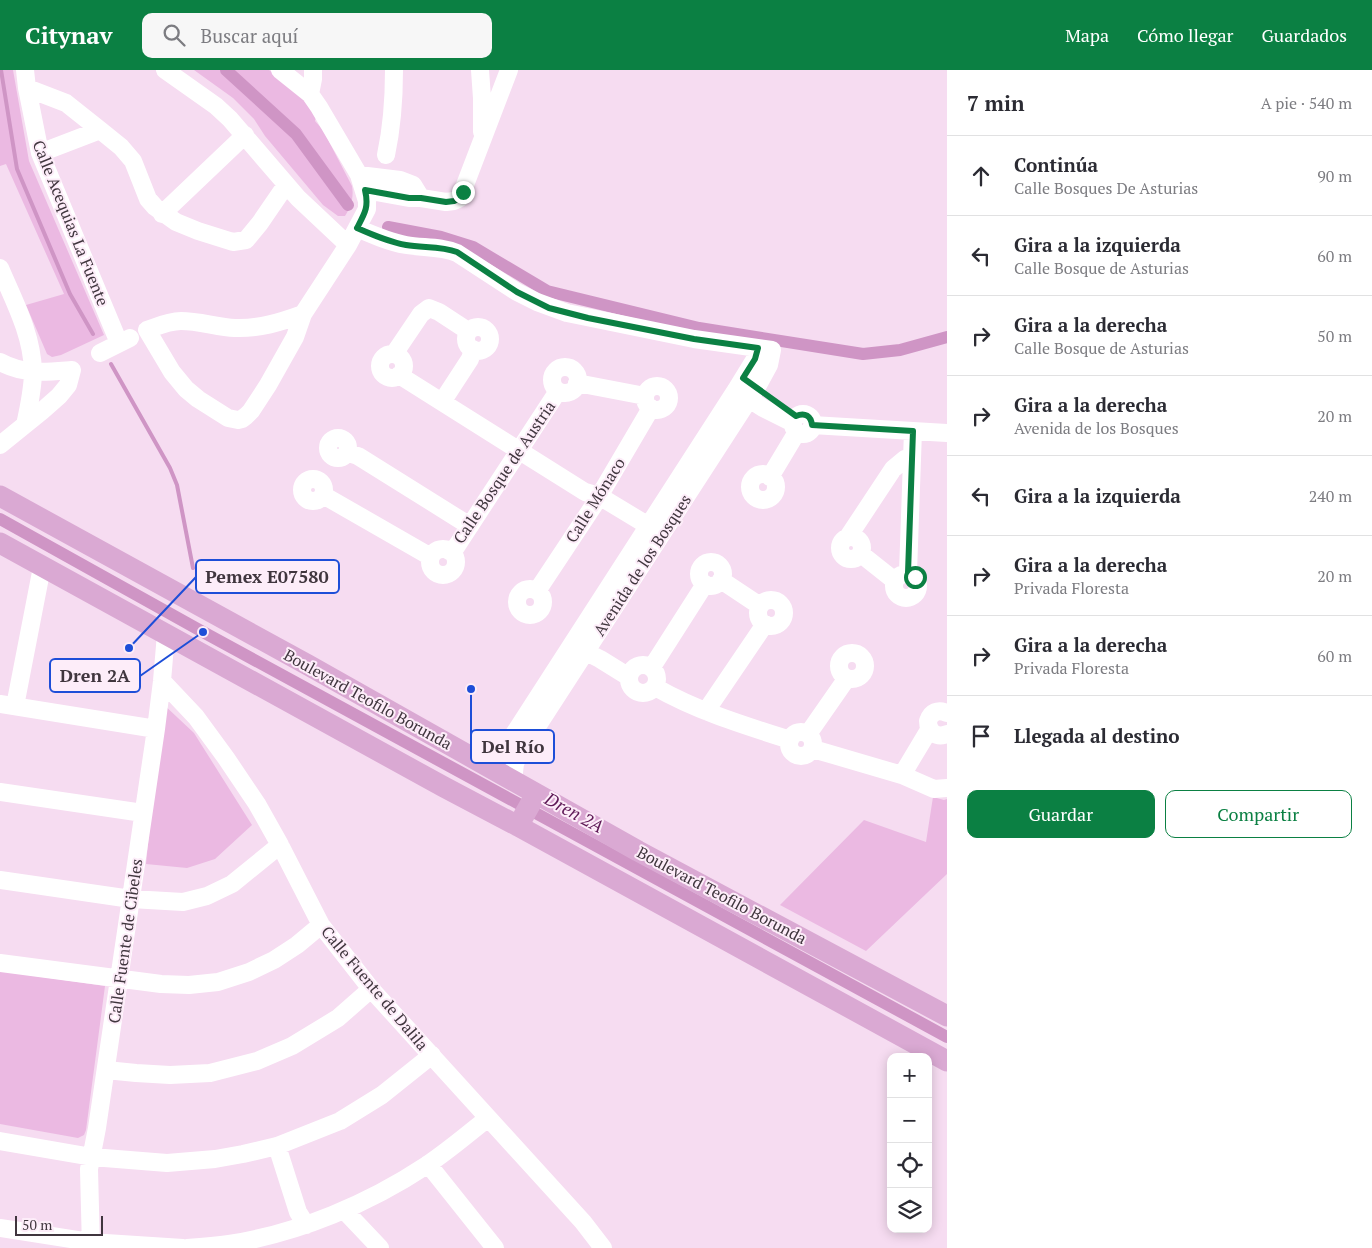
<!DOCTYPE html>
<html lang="es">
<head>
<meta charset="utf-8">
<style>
	:root { --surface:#fff; --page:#f7f7f7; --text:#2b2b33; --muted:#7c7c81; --line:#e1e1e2; --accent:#0b8043 }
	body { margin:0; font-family:"PT Serif",serif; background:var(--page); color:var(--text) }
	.controls { position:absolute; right:15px; bottom:15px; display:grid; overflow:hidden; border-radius:10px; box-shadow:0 2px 12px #0003 }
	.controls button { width:45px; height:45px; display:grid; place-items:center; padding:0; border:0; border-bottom:1px solid var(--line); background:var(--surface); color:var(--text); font:25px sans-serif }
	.scale { position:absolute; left:15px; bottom:12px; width:88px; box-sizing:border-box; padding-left:5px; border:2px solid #40363e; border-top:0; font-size:14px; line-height:18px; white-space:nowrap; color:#40363e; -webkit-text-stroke:4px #fdedf9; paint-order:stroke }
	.stop { position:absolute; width:15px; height:15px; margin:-11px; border:4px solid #0b8043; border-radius:50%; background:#fff }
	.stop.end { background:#0b8043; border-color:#fff; box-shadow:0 1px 5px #0008 }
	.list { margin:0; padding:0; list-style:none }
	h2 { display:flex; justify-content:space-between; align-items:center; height:65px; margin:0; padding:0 20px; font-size:21px }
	h2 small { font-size:16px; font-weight:400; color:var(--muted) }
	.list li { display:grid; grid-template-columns:32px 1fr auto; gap:15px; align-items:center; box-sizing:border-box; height:80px; padding:0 20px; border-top:1px solid var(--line) }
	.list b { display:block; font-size:19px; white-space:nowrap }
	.list p { margin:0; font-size:16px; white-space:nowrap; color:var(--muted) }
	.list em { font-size:16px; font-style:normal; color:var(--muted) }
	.actions { display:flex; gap:10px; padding:15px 20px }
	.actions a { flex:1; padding:11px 0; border:1px solid var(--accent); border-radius:10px; text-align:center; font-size:18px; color:var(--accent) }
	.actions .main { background:var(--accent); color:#fff }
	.icon { flex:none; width:28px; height:28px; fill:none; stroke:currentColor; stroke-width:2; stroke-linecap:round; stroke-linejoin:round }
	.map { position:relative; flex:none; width:947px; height:1178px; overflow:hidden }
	header { display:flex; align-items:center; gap:30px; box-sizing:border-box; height:70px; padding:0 25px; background:var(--accent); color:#fff }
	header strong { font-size:24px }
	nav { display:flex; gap:28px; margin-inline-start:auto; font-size:18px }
	.search { width:350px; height:45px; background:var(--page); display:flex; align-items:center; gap:12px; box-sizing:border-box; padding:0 18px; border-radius:10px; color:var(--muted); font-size:19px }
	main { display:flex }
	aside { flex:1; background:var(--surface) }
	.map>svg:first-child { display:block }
	.green { fill:#ebb9e2 }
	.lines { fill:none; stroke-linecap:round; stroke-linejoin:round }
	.stream { stroke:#cf95c5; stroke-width:4 }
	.canal { stroke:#cf95c5; stroke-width:12 }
	.minor { stroke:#fff; stroke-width:18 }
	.major { stroke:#daa9d3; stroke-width:21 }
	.route { stroke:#0b8043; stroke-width:6 }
	.labels { text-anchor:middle; stroke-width:4; stroke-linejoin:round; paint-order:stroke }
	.street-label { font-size:16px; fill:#40363e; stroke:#fdedf9 }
	.water-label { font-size:18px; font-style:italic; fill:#5f1a57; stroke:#fdedf9 }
	.leader { fill:none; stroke:#1d4ed8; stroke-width:2 }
	.callout-dot { fill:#1d4ed8; stroke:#fdedf9; stroke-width:2 }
	.callout { fill:#fdedf9; stroke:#1d4ed8; stroke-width:2 }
	.callout-label { font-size:18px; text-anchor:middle; font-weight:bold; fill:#40363e }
</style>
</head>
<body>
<header>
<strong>Citynav</strong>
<div class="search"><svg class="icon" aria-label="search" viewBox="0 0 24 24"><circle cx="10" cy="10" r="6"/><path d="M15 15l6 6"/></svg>Buscar aquí</div>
<nav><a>Mapa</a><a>Cómo llegar</a><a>Guardados</a></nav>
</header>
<main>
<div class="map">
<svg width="947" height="1178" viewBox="0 0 947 1178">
	<rect width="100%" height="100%" fill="#f6dcf1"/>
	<path class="green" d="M0,0h13l16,91 75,174 -43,20 -9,2 -5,-3 -21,-49 38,-11 -58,-130 -6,2z
		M194,0h75l28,21 20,22 -2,8 8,9 29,56c2,11 -1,21 -7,30h-7l-15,-11 -58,-69 -11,-17 -21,-21z
		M162,633l32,30 58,92 -37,34 -28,9 -41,-4z
		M933,727l11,3 3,-1v75l-81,77 -86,-46 84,-85 62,22z
		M0,901l105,15 -19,144 -2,5 -6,3 -78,-14z"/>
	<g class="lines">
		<path class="stream" d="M1,0l16,99 53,125 23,40
			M111,294l59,104 7,17 16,83"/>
		<path class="canal" d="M226,0l70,64 52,71
			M388,157l53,10 32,10 74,44 152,37 164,26 37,-4 47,-13
			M0,449l203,113 744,405"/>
		<path class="minor" d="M25,0l2,18 13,65 79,190
			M165,0l51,36 14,13 68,79 50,47
			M280,0l30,24 9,13 40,68 8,26v8l-19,36 -45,69 -8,23 -27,48 -17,26 -5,5 -4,3 -4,1 -10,-2 -30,-19 -12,-10 -14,-17 -25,-42c11,-4 22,-9 34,-9 18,0 36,6 54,7 24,1 46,-6 68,-14
			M480,0l2,28v34
			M27,18l39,15 34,27 21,17 12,14 15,38 7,8 21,15 22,9 35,11 13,-2 14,-17 26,-38
			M310,24l3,-15v-9
			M40,83l60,-23
			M386,85c6,-28 8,-56 8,-85
			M359,105l41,5 13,5 8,13
			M365,120l44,8h12l25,4 8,-1 6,-3 49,-128
			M162,144l83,-79
			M357,158c16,7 32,14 49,17 17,3 35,1 51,8l60,39 20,10 30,11 127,26 78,11 -3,15 -12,22 -239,369 -3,8 -2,16
			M0,198c14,33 32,66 33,103 0,18 -4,36 -8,54
			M466 269a12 12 0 1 1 24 0a12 12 0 1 1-24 0Z
			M100,283l30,-15
			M394,284l27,-40 8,-6 10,4 29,19
			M380 296a12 12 0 1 1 24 0a12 12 0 1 1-24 0Z
			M0,292c24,13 46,10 72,8l-4,15 -9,11 -17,15 -42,34
			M552 310a13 13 0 1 1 26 0a13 13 0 1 1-26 0Z
			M399,305l186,117 14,4 58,35
			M577,313l68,13
			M645 328a12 12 0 1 1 24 0a12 12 0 1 1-24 0Z
			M740,323l23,15 30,15
			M442,332l28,-43 3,-10
			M793 354a10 10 0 1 1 20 0a10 10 0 1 1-20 0Z
			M812,355l135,8
			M328 378a10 10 0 1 1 20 0a10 10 0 1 1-20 0Z
			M348,383l10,3 112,70
			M750 417a13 13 0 1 1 26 0a13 13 0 1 1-26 0Z
			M770,407l27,-45
			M302 420a11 11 0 1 1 22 0a11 11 0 1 1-22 0Z
			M323,425l108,62
			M840 478a11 11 0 1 1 22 0a11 11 0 1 1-22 0Z
			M848,467l45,-68 12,-10 7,-2
			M430 492a13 13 0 1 1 26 0a13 13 0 1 1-26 0Z
			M449,481l7,-4 102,-156
			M861,484l34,27
			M699 504a12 12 0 1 1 24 0a12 12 0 1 1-24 0Z
			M908,503l5,-142
			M894 516a12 12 0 1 1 24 0a12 12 0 1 1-24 0Z
			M721,510l39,26
			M517 532a13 13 0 1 1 26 0a13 13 0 1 1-26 0Z
			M537,521l57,-86 57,-97
			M758 543a13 13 0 1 1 26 0a13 13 0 1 1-26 0Z
			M576,577l24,12 29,18
			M839 596a13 13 0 1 1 26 0a13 13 0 1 1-26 0Z
			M629 609a14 14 0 1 1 28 0a14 14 0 1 1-28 0Z
			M652,597l53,-83
			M162,611l34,36 30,41 31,46 23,41 41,80 50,64 212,233 20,26
			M655,617c42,24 88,38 135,53
			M0,634l156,25
			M15,636l27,-139
			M706,641l59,-87
			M947,643c-9,-4 -16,-1 -19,8 0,12 9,17 19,13
			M789 674a12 12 0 1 1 24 0a12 12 0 1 1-24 0Z
			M808,664l39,-56
			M813,679l89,26 32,14 13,-1
			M486,695l12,-8 5,-6 233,-361 19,-31 3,-11
			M902,705l27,-45
			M0,722l143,21
			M0,810l131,19 52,3 24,-6 25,-12 48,-39
			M0,893l161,21 28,1 29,-3 31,-10 25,-12 23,-15 24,-20
			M106,1000l30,3 34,2 40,-2 47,-12 35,-15 46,-28 33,-29
			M0,1071l92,16 75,6 48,-4 28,-5 34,-8 63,-25 42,-26 50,-40
			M277,1076l21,66 8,13
			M428,1094l67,84
			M344,1140l36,38
			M0,1158l90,14 93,6
			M91,1178l-2,-79 8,-41 59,-399 6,-48 4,-47
			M187,1178c14,-1 28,-2 42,-4 70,-11 139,-40 198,-79 21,-14 41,-31 61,-47"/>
		<path class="major" d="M0,426l308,169 330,186 309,165
			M0,473l444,244 74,39 429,235
			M518,756l18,-32"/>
	</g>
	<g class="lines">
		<path class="route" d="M463,122l-3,6 -6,3 -8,1 -25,-4h-12l-44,-8c4,17 0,23 -8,38 16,7 32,14 49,17 17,3 35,1 51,7l60,40 32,16 39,10 106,21 64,9 -3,11 -12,19 53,38c9,-4 15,0 16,9l101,6 -5,142 7,4"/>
	</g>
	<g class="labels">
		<g class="street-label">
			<text transform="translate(71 153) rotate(68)" y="6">Calle Acequias La Fuente</text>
			<text transform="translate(504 402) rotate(-56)" y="6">Calle Bosque de Austria</text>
			<text transform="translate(595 430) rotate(-58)" y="6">Calle Mónaco</text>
			<text transform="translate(642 495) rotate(-57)" y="6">Avenida de los Bosques</text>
			<text transform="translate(368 629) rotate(29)" y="6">Boulevard Teofilo Borunda</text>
			<text transform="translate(722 825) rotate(28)" y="6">Boulevard Teofilo Borunda</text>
			<text transform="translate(125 871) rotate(-82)" y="6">Calle Fuente de Cibeles</text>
			<text transform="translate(375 918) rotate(50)" y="6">Calle Fuente de Dalila</text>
		</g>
		<g class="water-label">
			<text transform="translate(574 743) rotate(29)" y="6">Dren 2A</text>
		</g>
	</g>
	<path class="leader" d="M129 578L196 507M203 562L140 606M471 619L471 677"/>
	<g class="callout-dot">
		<circle cx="129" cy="578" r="5"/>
		<circle cx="203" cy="562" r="5"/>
		<circle cx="471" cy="619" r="5"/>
	</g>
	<g class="callout">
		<rect x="196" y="490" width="143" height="33" rx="5"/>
		<rect x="50" y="589" width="90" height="33" rx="5"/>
		<rect x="471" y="660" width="83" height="33" rx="5"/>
	</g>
	<g class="callout-label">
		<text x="267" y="513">Pemex E07580</text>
		<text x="95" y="612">Dren 2A</text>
		<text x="513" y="683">Del Río</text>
	</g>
</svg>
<div class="controls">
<button>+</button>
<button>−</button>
<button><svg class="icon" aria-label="locate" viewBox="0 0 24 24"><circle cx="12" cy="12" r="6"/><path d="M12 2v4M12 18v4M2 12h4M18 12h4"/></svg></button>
<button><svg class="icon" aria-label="layers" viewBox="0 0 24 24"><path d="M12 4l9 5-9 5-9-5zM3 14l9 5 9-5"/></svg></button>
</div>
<div class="scale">50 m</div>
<div class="stop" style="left:915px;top:507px"></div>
<div class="stop end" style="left:463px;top:122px"></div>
</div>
<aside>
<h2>7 min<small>A pie · 540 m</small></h2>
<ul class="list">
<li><svg class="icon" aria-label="ahead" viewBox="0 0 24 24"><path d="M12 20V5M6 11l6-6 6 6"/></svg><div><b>Continúa</b><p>Calle Bosques De Asturias</p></div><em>90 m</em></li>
<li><svg class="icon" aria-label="left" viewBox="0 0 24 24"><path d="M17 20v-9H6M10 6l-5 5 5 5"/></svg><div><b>Gira a la izquierda</b><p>Calle Bosque de Asturias</p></div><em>60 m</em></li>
<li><svg class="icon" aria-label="right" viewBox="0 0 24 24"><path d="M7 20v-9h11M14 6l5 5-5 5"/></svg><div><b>Gira a la derecha</b><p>Calle Bosque de Asturias</p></div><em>50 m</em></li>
<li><svg class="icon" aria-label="right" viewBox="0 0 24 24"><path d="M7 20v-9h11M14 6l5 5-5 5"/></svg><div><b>Gira a la derecha</b><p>Avenida de los Bosques</p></div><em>20 m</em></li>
<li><svg class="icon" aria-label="left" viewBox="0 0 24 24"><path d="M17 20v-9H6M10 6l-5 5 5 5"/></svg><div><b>Gira a la izquierda</b></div><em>240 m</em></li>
<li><svg class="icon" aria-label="right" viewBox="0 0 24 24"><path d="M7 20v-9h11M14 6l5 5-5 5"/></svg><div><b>Gira a la derecha</b><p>Privada Floresta</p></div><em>20 m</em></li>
<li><svg class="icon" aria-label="right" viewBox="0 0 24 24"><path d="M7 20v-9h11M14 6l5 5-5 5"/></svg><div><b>Gira a la derecha</b><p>Privada Floresta</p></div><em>60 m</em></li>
<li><svg class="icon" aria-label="arrive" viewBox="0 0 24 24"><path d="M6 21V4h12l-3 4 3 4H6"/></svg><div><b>Llegada al destino</b></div></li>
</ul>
<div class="actions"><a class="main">Guardar</a><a>Compartir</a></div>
</aside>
</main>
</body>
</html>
